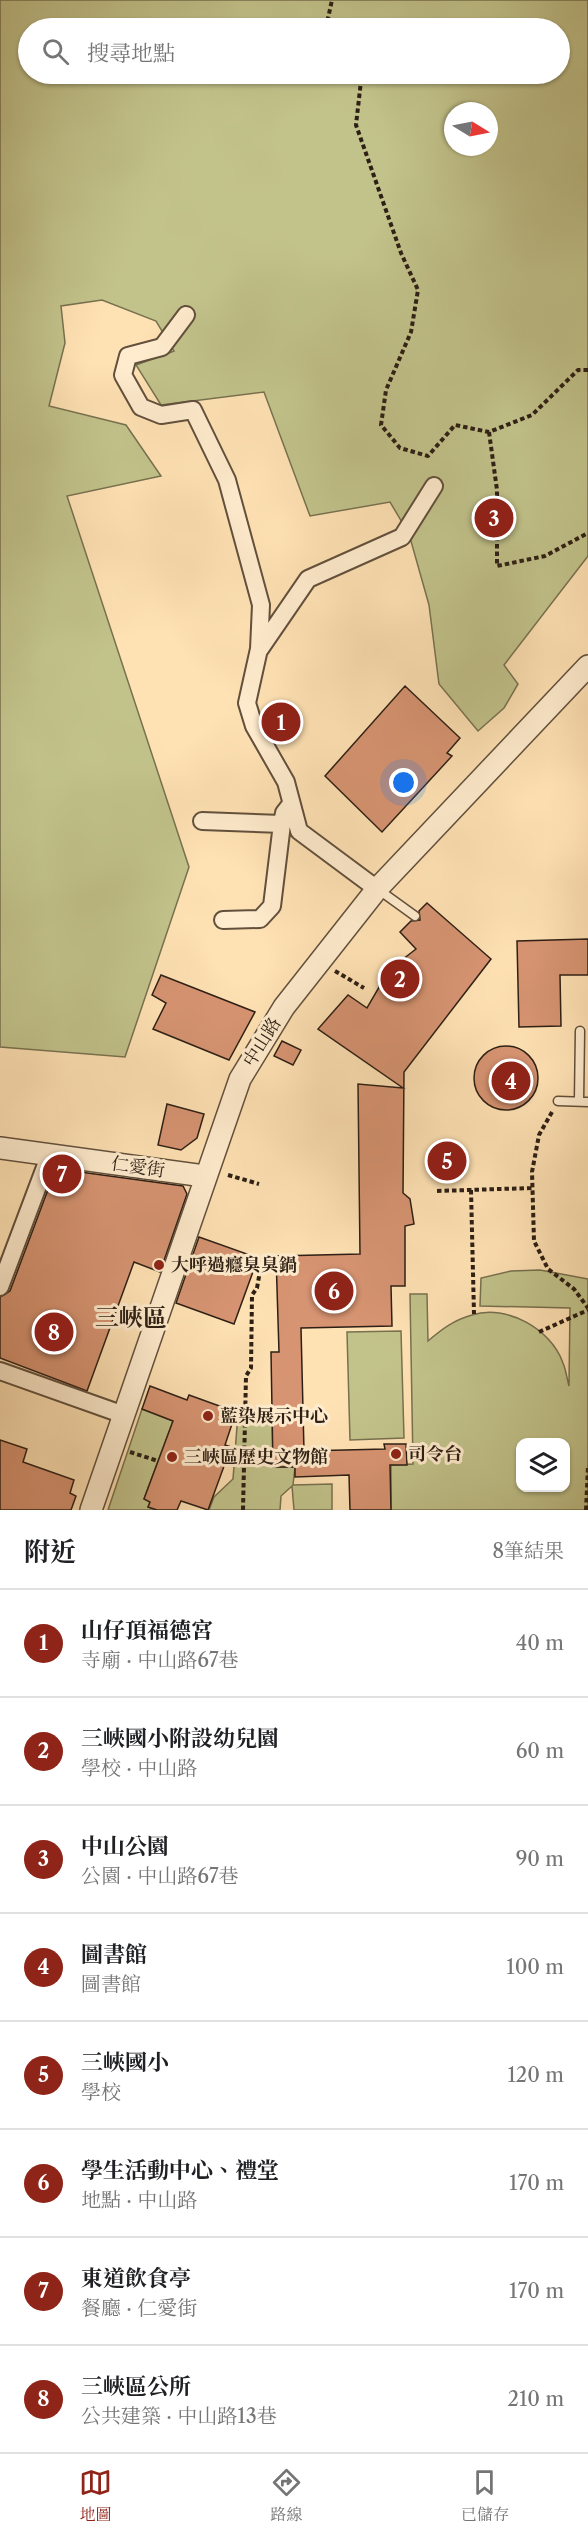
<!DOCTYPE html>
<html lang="zh-TW">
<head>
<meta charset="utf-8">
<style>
	:root { --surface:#fff; --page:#f6f6f6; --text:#202124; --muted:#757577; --line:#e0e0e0; --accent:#8f2418 }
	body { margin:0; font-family:"Libre Caslon Text","Noto Serif TC",serif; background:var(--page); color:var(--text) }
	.controls { position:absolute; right:18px; bottom:18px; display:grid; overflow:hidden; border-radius:12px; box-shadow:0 2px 4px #0004 }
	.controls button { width:54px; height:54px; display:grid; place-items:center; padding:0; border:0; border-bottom:2px solid var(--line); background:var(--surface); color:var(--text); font:30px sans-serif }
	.compass { position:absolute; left:444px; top:102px; width:54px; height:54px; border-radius:50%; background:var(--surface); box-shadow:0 2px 4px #0004; rotate:100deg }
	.you { position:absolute; left:404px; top:783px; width:21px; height:21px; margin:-15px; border:4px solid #fff; border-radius:50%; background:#1a73e8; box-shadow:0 0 0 9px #1a73e833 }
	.badge { display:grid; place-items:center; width:39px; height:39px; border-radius:50%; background:var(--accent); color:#fff; font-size:20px; font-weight:700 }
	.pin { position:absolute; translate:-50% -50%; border:3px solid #fff; box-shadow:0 2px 6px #0006 }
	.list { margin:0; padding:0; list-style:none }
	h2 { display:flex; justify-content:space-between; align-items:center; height:78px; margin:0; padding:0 24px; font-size:26px }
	h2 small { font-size:20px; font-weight:400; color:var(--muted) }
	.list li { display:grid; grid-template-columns:39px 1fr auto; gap:18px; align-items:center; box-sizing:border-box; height:108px; padding:0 24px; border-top:2px solid var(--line) }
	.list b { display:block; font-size:22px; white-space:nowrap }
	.list p { margin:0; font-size:20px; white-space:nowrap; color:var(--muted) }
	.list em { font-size:20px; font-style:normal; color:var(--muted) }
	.icon { flex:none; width:33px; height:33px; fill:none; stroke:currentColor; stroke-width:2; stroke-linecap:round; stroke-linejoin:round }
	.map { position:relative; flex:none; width:588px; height:1510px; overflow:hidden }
	.search { position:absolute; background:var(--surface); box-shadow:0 2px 4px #0004; left:18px; right:18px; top:18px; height:66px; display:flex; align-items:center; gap:15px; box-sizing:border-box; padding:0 21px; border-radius:33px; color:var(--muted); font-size:22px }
	.sheet { height:942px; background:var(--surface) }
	nav { display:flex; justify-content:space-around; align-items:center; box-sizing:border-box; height:84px; border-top:2px solid var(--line); background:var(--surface); font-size:16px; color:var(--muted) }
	nav a { display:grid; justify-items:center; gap:3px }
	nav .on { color:var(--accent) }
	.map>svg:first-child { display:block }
	.green { fill:#c2c38b; stroke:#787150; stroke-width:1.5; fill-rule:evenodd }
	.building { fill:#d79472; stroke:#2d1f15; stroke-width:1.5 }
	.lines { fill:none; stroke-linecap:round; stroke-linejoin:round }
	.service-casing { stroke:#62503d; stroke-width:11 }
	.minor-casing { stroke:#62503d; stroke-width:20 }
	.tertiary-casing { stroke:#62503d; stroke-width:24 }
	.path { stroke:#2d1f15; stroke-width:4; stroke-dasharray:4.5 3; stroke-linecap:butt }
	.service { stroke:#ffecce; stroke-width:8 }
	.minor { stroke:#ffecce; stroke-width:16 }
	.tertiary { stroke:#ffecce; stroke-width:21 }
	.poi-dot { fill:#8f2418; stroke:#ffecce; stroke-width:2 }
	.labels { text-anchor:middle; stroke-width:6; stroke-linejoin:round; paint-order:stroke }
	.street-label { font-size:18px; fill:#2d1f15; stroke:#ffecce }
	.poi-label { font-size:18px; font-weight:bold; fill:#2d1f15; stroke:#ffecce; text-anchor:start }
	.district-label { font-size:24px; font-weight:bold; fill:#2d1f15; stroke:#ffecce }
</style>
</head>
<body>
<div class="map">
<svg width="588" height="1510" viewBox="0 0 588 1510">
	<rect width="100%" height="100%" fill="#ffe2b4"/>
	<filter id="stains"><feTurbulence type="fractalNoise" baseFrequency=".00333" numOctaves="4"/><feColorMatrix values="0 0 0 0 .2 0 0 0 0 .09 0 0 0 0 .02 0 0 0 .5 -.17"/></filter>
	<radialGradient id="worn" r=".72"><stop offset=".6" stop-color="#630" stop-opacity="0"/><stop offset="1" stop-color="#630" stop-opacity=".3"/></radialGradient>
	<path class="green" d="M0,0h588v556l-84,109 14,19 -14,24 -26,23 -39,-47 -10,-79 -20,-71 -19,-32 -80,14 -46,-124 -103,13 -25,-40 38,-14 -18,-30 -54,-21 -41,6 4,37 -16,63 77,19 35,51 -94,20 122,371 -64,190 -125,-10zM28,28h532v46h-532zM453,111h36v36h-36z
		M540,1270l48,9v231h-197v-45l22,-1 -3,-170h17l1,47c14,-12 26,-21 44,-26 35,-11 79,14 91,48 3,7 4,16 6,23l1,-78 -90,-2 1,-28 30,-7zM520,1442h46v46h-46z
		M401,1331l3,107 -54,2 -3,-108z
		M272,1406l1,61h22l-2,18 39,-1v26h-38l-2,-24 -11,10 -1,14h-71l5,-13 19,-18 5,-66z
		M142,1409l31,12 -29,78 6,3 -2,5 9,3h-49z"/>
	<path class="building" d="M405,686l55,52 -13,15 5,3 -70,76 -57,-56z
		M427,903l64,56 -87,113 -1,121 7,6 4,25 -9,2v60h-14l1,40 -91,2 3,123 81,-2 -1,-5h22l1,21h-17l1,45h-41l-1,-35 -54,2v-10h-22l-2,-115h8l-3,-96 84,-2 -2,-170 45,4 -85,-59 30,-34 19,13 22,-38 27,-21 -16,-17 11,-11 9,-1 -1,-9z
		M588,939v36h-28l1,51 -42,1 -2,-86z
		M161,975l94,37 -26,48 -76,-31 13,-26 -14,-8z
		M282,1041l19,9 -8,15 -19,-9z
		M474 1078a32 32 0 1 1 64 0a32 32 0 1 1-64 0Z
		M167,1104l37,10 -7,24 -16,12 -23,-5z
		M58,1169l125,17 4,8 -27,78 -26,-10 -47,129 -87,-33v-61l10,-6 45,-120z
		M199,1237l59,21 -24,66 -58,-21z
		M150,1386l37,14 2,-5 47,17 -11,33 6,2 -23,63 -27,-9 -4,9h-20l-9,-3 2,-5 -6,-3 29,-78 -31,-12z
		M0,1440l27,9 -4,13 51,18 -4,13 6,3 -5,14h-71z"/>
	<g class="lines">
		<g class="service-casing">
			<path id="service" d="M379,890l36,26
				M558,1101l30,1
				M579,1101l1,-70"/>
		</g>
		<g class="minor-casing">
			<path id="minor" d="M186,315l-24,32 -34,9 -5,19 18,32 20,8 32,-5 34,70 34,125 -2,44 -12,54 7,23 32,56 13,49 78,58
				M260,649l48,-70 94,-42 32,-51
				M202,821l80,3
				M223,920l37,-1 12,-13 10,-82 2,-11 7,-9
				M0,1287l50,-133
				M0,1371l124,44"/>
		</g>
		<g class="tertiary-casing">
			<path id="tertiary" d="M0,1148l204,28
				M91,1510l149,-431 44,-72 93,-118 211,-223"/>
		</g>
		<path class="path" d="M329,28l-2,-5 5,-23
			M354,74l7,7 -5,44 45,128 17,37 -7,42 -25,58 -5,35 19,23 28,8 27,-31 34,7 43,-17 46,-45h10
			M489,432l8,58v76l48,-10 43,-23
			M335,971l29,17
			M552,1112l-13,23 -7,37 2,69 14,28 26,20 14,19
			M228,1175l31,9
			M471,1190l3,124
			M437,1191l95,-3
			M539,1332l49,-22
			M130,1452l28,9
			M243,1510l3,-134 5,-8 1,-73 5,-7 3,-17
			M586,1510l2,-44"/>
		<use href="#service" class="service"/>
		<use href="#minor" class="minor"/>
		<use href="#tertiary" class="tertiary"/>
	</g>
	<g class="poi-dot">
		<circle cx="159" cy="1265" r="6"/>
		<circle cx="208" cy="1416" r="6"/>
		<circle cx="396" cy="1454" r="6"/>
		<circle cx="172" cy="1457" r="6"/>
	</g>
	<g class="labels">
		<g class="street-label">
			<text transform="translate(262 1042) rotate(-58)" y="6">中山路</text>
			<text transform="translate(138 1167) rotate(8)" y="6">仁愛街</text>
		</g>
		<g class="poi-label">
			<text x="171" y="1271">大呼過癮臭臭鍋</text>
			<text x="220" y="1422">藍染展示中心</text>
			<text x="408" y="1460">司令台</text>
			<text x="184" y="1463">三峽區歷史文物館</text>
		</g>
		<g class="district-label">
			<text x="131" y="1326">三峽區</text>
		</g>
	</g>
	<rect width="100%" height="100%" filter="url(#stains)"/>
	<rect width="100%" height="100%" fill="url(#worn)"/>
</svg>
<div class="controls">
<button><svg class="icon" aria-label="layers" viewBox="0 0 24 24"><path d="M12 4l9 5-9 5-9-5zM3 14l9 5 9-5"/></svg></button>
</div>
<svg class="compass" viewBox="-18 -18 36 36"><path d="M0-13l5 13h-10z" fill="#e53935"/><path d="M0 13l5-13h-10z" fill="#757577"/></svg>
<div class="you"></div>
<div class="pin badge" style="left:281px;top:722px">1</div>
<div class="pin badge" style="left:400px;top:979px">2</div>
<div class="pin badge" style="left:494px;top:518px">3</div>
<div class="pin badge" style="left:511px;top:1081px">4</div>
<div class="pin badge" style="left:447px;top:1161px">5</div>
<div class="pin badge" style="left:334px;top:1291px">6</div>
<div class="pin badge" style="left:62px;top:1174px">7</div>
<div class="pin badge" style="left:54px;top:1332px">8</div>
<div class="search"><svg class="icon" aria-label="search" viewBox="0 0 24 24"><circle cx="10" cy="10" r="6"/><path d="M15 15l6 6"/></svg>搜尋地點</div>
</div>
<section class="sheet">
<h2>附近<small>8筆結果</small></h2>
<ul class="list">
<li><span class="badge">1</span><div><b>山仔頂福德宮</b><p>寺廟 · 中山路67巷</p></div><em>40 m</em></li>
<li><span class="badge">2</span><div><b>三峽國小附設幼兒園</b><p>學校 · 中山路</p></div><em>60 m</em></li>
<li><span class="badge">3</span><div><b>中山公園</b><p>公園 · 中山路67巷</p></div><em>90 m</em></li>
<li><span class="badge">4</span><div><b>圖書館</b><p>圖書館</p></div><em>100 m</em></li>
<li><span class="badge">5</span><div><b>三峽國小</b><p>學校</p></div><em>120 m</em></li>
<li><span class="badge">6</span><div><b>學生活動中心、禮堂</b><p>地點 · 中山路</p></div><em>170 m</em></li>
<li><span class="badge">7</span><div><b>東道飲食亭</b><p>餐廳 · 仁愛街</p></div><em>170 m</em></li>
<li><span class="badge">8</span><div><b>三峽區公所</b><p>公共建築 · 中山路13巷</p></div><em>210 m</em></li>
</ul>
</section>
<nav>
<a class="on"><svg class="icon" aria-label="map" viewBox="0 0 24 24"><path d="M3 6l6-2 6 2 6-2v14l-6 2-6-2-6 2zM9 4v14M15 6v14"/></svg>地圖</a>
<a><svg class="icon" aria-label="directions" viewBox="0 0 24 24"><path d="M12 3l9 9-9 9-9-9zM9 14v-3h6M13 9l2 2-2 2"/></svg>路線</a>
<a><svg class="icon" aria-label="saved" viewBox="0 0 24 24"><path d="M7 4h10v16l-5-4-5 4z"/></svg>已儲存</a>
</nav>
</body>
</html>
